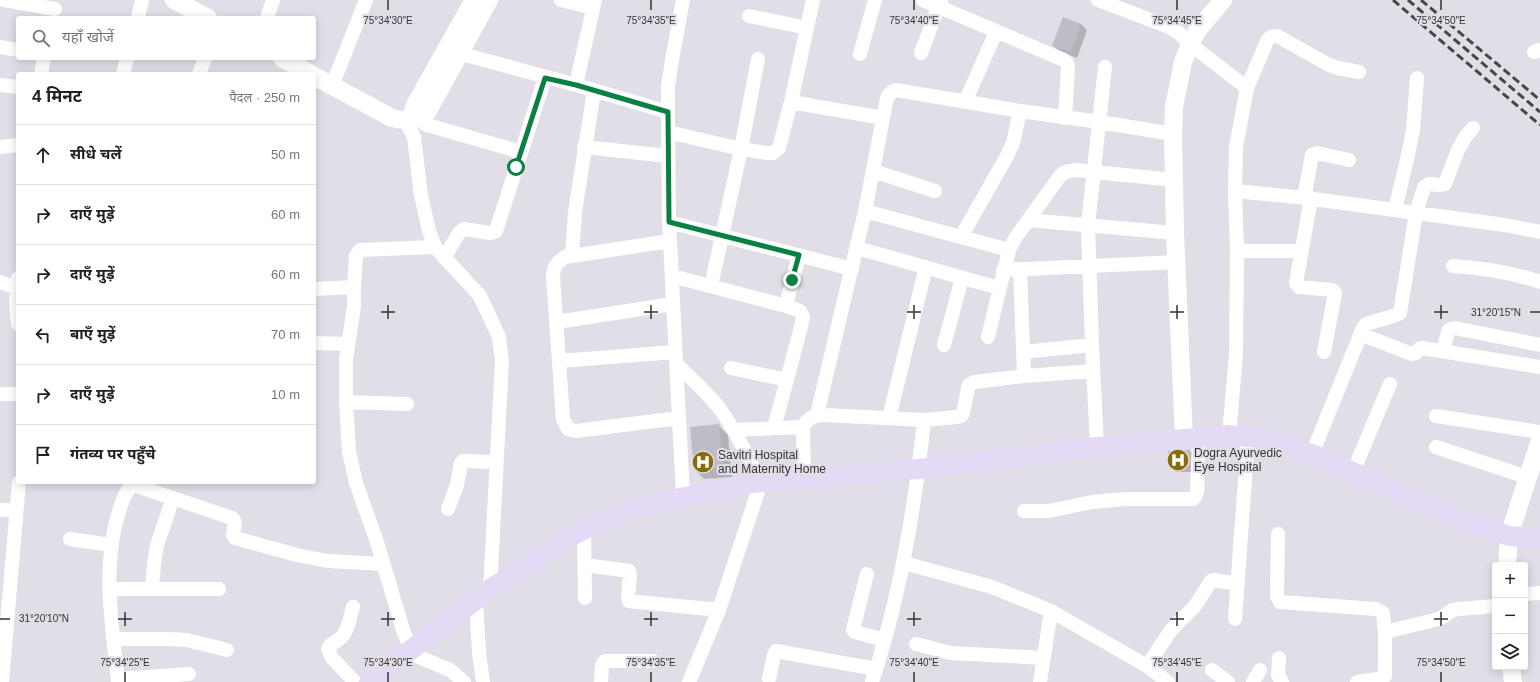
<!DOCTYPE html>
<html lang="hi">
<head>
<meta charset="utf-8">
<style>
	:root { --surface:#fff; --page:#f6f6f6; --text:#202124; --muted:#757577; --line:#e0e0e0 }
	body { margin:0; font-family:Arial,"Noto Sans Devanagari",sans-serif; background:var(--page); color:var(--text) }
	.controls { position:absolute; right:12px; bottom:12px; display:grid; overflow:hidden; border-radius:4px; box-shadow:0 2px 10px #0003 }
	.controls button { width:36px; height:36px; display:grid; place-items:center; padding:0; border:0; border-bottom:1px solid var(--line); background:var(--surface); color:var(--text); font:20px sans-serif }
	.stop { position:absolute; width:12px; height:12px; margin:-9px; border:3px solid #0b8043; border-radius:50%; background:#fff }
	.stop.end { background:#0b8043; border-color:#fff; box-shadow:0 1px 4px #0008 }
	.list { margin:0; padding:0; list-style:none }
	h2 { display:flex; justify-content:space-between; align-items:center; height:52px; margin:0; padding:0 16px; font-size:17px }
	h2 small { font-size:13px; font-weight:400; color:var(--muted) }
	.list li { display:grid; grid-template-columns:26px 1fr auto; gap:12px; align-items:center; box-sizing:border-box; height:60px; padding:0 16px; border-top:1px solid var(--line) }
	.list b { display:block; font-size:15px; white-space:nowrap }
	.list em { font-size:13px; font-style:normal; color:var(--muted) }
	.icon { flex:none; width:22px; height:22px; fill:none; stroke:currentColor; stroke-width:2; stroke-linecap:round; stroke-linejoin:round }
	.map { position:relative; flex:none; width:1540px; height:682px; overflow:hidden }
	.search { position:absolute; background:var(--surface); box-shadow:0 2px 10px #0003; left:16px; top:16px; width:300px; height:44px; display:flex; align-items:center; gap:10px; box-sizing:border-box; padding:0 14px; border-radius:4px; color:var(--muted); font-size:15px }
	.panel { position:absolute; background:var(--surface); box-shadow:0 2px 10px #0003; left:16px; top:72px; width:300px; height:412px; border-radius:4px }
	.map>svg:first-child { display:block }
	.shadow { fill:#0003 }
	.building { fill:#bfbcc5 }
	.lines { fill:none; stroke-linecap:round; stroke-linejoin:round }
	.minor { stroke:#fff; stroke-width:14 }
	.tertiary { stroke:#fff; stroke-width:18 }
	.secondary { stroke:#e5daf6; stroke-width:20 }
	.rail { stroke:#48464a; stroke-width:3; stroke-dasharray:8 4; stroke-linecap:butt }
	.route { stroke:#0b8043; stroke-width:5 }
	.ticks { fill:none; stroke:#353437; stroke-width:1.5 }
	.labels { text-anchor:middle; stroke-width:4; stroke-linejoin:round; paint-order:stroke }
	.poi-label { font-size:12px; fill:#353437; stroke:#e1dee7; text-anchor:start }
	.ticks-label { font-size:10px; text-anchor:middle; fill:#353437; stroke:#e1dee7; stroke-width:4; stroke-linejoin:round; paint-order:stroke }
</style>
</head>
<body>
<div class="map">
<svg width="1540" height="682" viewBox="0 0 1540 682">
	<rect width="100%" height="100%" fill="#e1dee7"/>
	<path class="shadow" d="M1081,24l6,6 -10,28 -18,-7 -6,-6z
		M719,426l9,9 4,42 -28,2 -9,-9 -4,-42z
		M1190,451l6,6v15h-20l-6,-6z"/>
	<path class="building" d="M1063,17l18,7 -10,28 -19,-6z
		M719,424l4,44 -29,2 -4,-43z
		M1190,450l1,16 -22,1 -1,-16z"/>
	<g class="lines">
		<path class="minor" d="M4,0l51,9
			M561,0l32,8
			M923,0l141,60 3,3 1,4 -3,51
			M1098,0l71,27 10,6 11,11 57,44 -11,59 -1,44 2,60 -1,103 -7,81
			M749,16l58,12
			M138,18l4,-18
			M267,18l6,-18
			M0,47l18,3
			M451,51l125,34 92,27
			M1534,52l6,-2
			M921,53l20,-53
			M860,54l15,-54
			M41,74l3,-16
			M123,74l4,-16
			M199,74l6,-16
			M0,85l18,2
			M576,85l19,-85
			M332,86l34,-86
			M1247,88l20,-47c3,-5 6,-6 12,-4l50,28 9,3 21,4
			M791,102l92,16
			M965,102l31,-70
			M412,114l4,4 11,7 94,27
			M405,120l9,17 7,58 8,36 6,16 45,49 19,41 3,24 -12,228
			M668,132l73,17 17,-90
			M0,147l18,-2
			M584,147l84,9
			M873,171l62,20
			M1235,191l71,7 199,27 35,7
			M1304,198l8,-43 5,-2 32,7
			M1311,198l-15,85 3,4 33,3 3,3 -11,59
			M1395,210l13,-55 5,-25 4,-52
			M865,211l144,39
			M1028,220l147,13
			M669,222l183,47
			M961,237l46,-81 6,-13 7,-32
			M670,241l-105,16c-8,5 -11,9 -12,19l10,143 5,10 8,2 103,-13
			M857,248l142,40
			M1237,251h65
			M572,255l3,-43 19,-121
			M444,258l15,-25 5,-4 26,4 6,-2 49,-153
			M1453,266c30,2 58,6 87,16
			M1020,269l4,107
			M1003,270l174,-8
			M672,276l114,30 14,5 3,6 -2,10 -27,101
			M18,278l-2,25 2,21
			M0,282l16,6
			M711,286l30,-137 26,4h6l6,-5 12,-46 22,-102
			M354,287v19l-8,54v42l3,50 7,31 21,59 26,88 8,19 8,8 31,13 14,12
			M314,289l40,-2 2,-31 4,-6 75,-3
			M786,306l13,-51
			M557,322l116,-18
			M1360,334l52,20 4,-1 3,-4 3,-1 118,19
			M988,337l21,-87 7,-13 44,-61 5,-4 10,-2 99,10
			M314,343l34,1
			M944,345l18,-67
			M1443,351l5,-19 1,-2 5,-2 86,17
			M1023,352l69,-7
			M559,361l116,-9
			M676,364c15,14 31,28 44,45 16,22 28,48 41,73l-42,128 -30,72
			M731,368l56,12
			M0,394h18
			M346,402l61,2
			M817,415l48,-204 21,-108c1,-7 3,-10 10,-13l124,21 80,11 73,12
			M1436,416l104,16
			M889,418l37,-151
			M803,427l1,51
			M734,430l69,-3c4,-9 11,-12 21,-12l100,5 33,-3 4,-1 2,-3 5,-25 1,-3 5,-3 50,-6 69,-5
			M1097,447l-5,-102 -4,-120 17,-158
			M1436,447l91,30
			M1312,454l51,-126 3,-4 27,-8 7,-3 16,-100 8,-26 5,-3 10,1 6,-1 13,-34 8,-14 7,-8
			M1353,472l37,-88
			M683,496l-14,-274 -1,-110v-25l4,-27 11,-60
			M448,509l9,-24 4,-22 2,-2 32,1
			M0,510h16
			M1024,511h25l43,-9 34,-3h67l2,-2 2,-5 2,-55
			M584,530l1,68
			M1278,534l-1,62 3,6 96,7 7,4 2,19v44l-7,3 -21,3
			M70,539l41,6
			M904,563l88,24 59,24 96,55 21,16
			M585,565l44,6 1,4 -2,22 1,4 90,9
			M867,574l-14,56 2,2 29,8
			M109,589h110
			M152,589l2,-25 3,-19 16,-47
			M1525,594l15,-1
			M476,600l3,53 4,29
			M353,607c-3,9 -4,22 -11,30 -5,5 -12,6 -14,12l4,9 23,24
			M1235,619l13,-182
			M1385,632l54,-13 14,-9 6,-1 36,-3
			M113,639h56l18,1 40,10
			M916,644l35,9 93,5
			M1279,658l-1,17 4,7
			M1147,666l24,-36 24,-24 16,-25 3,-1 24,4
			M1212,670l16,12
			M118,679l71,-5
			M769,679l5,-24 2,-4 100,18
			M2,682l17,-200
			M118,682c-6,-58 -17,-118 2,-174 3,-9 6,-19 14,-23l98,33 3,4 -2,13 2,3 62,17 31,6 56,3
			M601,682l1,-17 3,-4h48
			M872,682c28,-85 43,-173 52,-262
			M1040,682l11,-71
			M1253,682l7,-12"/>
		<path class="tertiary" d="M174,0l34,18
			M282,58l29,16
			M314,76l78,42c13,4 26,2 36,-7l61,-111
			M410,119l6,-16 58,-103
			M1184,438l-9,-205 -2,-99 1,-27 9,-45 7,-18 7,-13 26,-31
			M1507,565l2,-29 31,-96
			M1511,667l2,15"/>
		<path class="secondary" d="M369,682l121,-93 85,-55 57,-26 120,-25 167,-14 178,-22 132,-12 40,4 43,15 142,63 55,19 31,2"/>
		<path class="rail" d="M1393,0l147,125
			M1408,0l132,112
			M1421,0l119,100"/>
	</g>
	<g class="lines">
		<path class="route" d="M516,167l29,-89 31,7 92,27 1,110 130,33 -7,25"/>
	</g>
	<path class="ticks" d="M388,0v10M651,0v10M914,0v10M1177,0v10M1441,0v10M388,305v14M651,305v14M914,305v14M1177,305v14M1441,305v14M381,312h14M644,312h14M907,312h14M1170,312h14M1434,312h14M1530,312h10M125,612v14M388,612v14M651,612v14M914,612v14M1177,612v14M1441,612v14M0,619h10M118,619h14M381,619h14M644,619h14M907,619h14M1170,619h14M1434,619h14M125,672v10M388,672v10M651,672v10M914,672v10M1177,672v10M1441,672v10"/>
	<defs>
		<g id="hospital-disc" transform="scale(1.15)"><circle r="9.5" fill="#886c0b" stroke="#e1dee7"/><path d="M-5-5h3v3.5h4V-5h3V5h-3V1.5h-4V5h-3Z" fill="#fff"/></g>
	</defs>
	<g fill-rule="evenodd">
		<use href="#hospital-disc" x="1178" y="460"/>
		<use href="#hospital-disc" x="703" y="462"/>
	</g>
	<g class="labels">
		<g class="poi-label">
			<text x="1194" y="457">Dogra Ayurvedic<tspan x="1194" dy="14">Eye Hospital</tspan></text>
			<text x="718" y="459">Savitri Hospital<tspan x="718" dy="14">and Maternity Home</tspan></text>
		</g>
	</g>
	<g class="ticks-label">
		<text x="388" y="24">75°34'30"E</text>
		<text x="651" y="24">75°34'35"E</text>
		<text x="914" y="24">75°34'40"E</text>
		<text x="1177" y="24">75°34'45"E</text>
		<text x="1441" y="24">75°34'50"E</text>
		<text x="1496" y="316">31°20'15"N</text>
		<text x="44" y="622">31°20'10"N</text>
		<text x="125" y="666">75°34'25"E</text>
		<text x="388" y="666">75°34'30"E</text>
		<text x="651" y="666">75°34'35"E</text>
		<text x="914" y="666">75°34'40"E</text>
		<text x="1177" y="666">75°34'45"E</text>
		<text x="1441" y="666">75°34'50"E</text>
	</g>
</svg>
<div class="controls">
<button>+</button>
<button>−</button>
<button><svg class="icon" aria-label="layers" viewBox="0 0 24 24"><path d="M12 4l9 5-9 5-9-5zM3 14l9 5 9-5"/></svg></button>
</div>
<div class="stop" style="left:516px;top:167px"></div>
<div class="stop end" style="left:792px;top:280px"></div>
<div class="search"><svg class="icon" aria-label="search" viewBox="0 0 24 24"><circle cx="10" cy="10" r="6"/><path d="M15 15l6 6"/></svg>यहाँ खोजें</div>
<section class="panel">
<h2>4 मिनट<small>पैदल · 250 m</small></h2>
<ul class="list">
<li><svg class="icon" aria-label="ahead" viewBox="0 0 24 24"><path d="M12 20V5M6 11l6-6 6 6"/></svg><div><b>सीधे चलें</b></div><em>50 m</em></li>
<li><svg class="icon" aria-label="right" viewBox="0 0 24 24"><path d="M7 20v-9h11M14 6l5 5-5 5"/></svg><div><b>दाएँ मुड़ें</b></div><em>60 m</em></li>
<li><svg class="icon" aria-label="right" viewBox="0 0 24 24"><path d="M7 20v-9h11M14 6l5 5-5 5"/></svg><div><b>दाएँ मुड़ें</b></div><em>60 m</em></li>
<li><svg class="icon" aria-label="left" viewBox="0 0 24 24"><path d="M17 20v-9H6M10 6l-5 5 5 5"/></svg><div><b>बाएँ मुड़ें</b></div><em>70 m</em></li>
<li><svg class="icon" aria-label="right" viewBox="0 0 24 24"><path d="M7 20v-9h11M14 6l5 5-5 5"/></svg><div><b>दाएँ मुड़ें</b></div><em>10 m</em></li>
<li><svg class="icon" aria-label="arrive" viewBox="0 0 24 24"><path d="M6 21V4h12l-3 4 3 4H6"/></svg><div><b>गंतव्य पर पहुँचे</b></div></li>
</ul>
</section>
</div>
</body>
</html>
